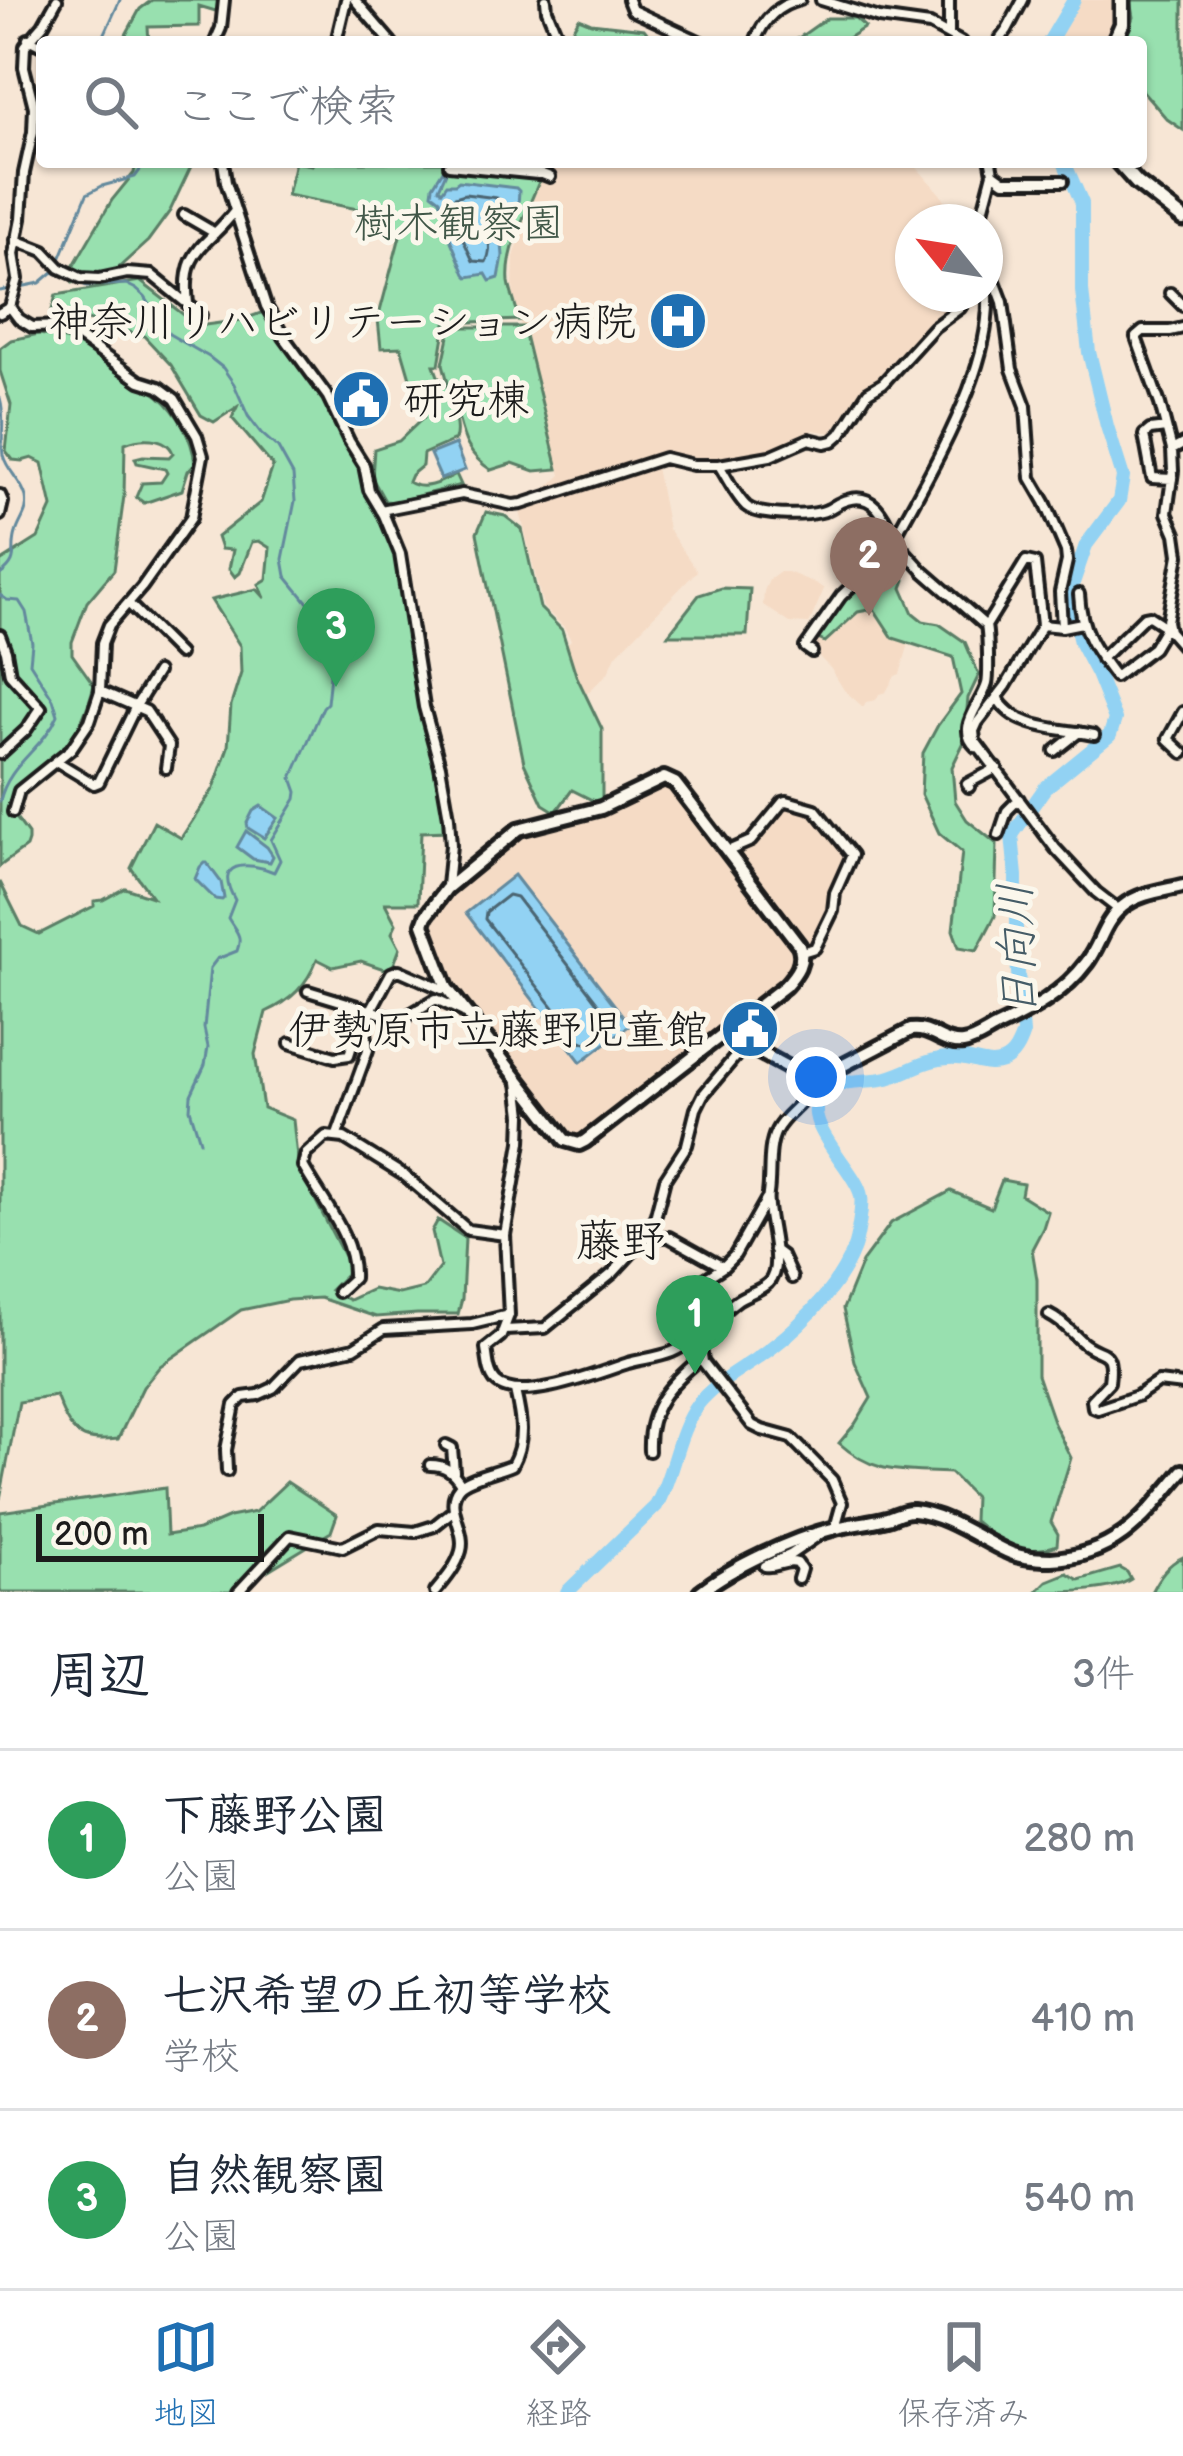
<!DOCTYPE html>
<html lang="ja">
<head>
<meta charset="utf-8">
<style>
	:root { --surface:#fff; --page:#f2f2f3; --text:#1f2937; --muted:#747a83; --line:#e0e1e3; --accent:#1f6fb2 }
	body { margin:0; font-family:"Balsamiq Sans","Klee One",sans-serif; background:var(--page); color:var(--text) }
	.compass { position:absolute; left:895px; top:204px; width:108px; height:108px; border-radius:50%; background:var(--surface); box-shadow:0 3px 9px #0004; rotate:300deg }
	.scale { position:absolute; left:36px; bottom:30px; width:228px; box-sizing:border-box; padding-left:12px; border:6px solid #1c1c1c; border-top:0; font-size:33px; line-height:42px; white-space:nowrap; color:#1c1c1c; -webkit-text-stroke:9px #fbf7ec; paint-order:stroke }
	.you { position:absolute; left:816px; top:1077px; width:42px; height:42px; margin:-30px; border:9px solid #fff; border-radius:50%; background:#1a73e8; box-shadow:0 0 0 18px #1a73e833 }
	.badge { display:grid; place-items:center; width:78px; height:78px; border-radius:50%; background:var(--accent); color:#fff; font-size:39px; font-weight:700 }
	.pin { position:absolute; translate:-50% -99px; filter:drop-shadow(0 3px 6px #0008) }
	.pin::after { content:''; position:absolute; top:63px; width:42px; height:36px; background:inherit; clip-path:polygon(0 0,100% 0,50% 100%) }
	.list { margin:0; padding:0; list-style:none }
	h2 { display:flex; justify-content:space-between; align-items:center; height:156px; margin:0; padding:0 48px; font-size:51px }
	h2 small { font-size:39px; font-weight:400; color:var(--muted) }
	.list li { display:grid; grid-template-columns:78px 1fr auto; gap:36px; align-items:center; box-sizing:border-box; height:180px; padding:0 48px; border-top:3px solid var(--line) }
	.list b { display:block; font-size:45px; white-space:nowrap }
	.list p { margin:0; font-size:39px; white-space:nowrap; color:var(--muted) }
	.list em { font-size:39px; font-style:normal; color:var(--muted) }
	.icon { flex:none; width:66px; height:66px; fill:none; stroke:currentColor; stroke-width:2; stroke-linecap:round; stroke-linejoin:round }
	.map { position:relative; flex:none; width:1183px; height:1592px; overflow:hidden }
	.search { position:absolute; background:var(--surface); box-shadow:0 3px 9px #0004; left:36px; right:36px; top:36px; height:132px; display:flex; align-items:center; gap:30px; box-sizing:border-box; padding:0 42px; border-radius:12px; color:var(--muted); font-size:45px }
	.sheet { height:696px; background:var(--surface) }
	nav { display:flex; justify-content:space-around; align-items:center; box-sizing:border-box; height:168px; border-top:3px solid var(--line); background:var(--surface); font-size:33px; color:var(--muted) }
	nav a { display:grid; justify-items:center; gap:6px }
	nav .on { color:var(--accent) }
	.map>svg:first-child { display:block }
	.built { fill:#f5dbc5 }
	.green { fill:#98e0af; stroke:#5a7e66; stroke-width:3 }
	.water { fill:#92d2f3; stroke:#63899d; stroke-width:3 }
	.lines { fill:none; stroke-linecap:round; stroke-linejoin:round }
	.shore { stroke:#4b6572; stroke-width:3 }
	.stream { stroke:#63899d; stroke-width:3 }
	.river { stroke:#92d2f3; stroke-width:14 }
	.street-casing { stroke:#1c1c1c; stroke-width:16 }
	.secondary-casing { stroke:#1c1c1c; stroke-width:20 }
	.primary-casing { stroke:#1c1c1c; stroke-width:21 }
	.street { stroke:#fbf7ec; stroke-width:8 }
	.secondary { stroke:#fbf7ec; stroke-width:10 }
	.primary { stroke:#fbf7ec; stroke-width:12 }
	.labels { text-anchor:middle; stroke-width:10; stroke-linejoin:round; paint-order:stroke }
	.park-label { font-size:42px; fill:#415748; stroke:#fbf7ec }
	.poi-label { font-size:42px; fill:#1c1c1c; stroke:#fbf7ec; text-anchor:end }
	.water-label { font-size:45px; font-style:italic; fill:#455c67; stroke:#fbf7ec }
	.neighbourhood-label { font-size:45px; fill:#1c1c1c; stroke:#fbf7ec }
</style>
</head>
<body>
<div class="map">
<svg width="1183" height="1592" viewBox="0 0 1183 1592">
	<rect width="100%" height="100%" fill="#f7e6d5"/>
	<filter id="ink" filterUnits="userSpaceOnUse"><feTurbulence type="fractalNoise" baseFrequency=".00833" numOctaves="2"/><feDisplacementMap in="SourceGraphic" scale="24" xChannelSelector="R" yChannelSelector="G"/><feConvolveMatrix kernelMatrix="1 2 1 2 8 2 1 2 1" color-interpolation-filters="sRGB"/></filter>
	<g filter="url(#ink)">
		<path class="built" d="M1076,0h38l3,16 -2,11 -8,15h-56z
			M519,162h393l37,42 -5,8v10h-31v72h37l4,9 -22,16 -10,15 -31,28 -13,17 -15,9 -32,45 -17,-3 -41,20 -35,5 -22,9 -57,-8 -3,11 12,62 29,42 -81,84 -8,18 -30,29 -21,-49 14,-13 -7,-13 -21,-20 -23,-96 41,-36 -48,-178 1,-40 29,-90 -12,2z
			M903,560l8,7 -12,20 13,46 -12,41 -5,2 -9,16 -7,2 -3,6 -10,2 -3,5 -19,-17 -13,-21 -23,-23 35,-48 22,-21 22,-3z
			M780,572h8l29,12 7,5 -15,35 -19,-1 -27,-18 1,-14 5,-11z
			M663,783l7,3 55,68 71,93 3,12 -16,25 -17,6 -99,77 -1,7 -88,66 -10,-3 -119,-152 -23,-61 27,-37 61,-52z
			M789,805l25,7 35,44 -19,52 -17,36 -6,3 -73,-94 45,-42z"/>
		<path class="green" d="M152,0h68l-1,12 -20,-6v20l-51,1 1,15h-27l18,-33z
			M1130,0h53v130l-16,-11 -26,-30v-47h-17l9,-25z
			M579,18l12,5 53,6 8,10 -3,3h-80l-1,-5z
			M827,18h28l10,9 -23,15h-49z
			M136,162h57l-23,49 -22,30 -34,31 -41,11 -3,-11 42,-72 22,-27z
			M295,162l17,3 2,-3h187l39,17c-12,31 -34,69 -31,103 2,12 7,25 11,38l-74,3 -7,42h-5l4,11 12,14 -7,-26 8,-37h72l35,142 -23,2 -22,-8 -22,7c-32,-21 -28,-44 -40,-76 -1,15 9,31 4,46l-32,14 -1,12 -11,9 -3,7c16,10 33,0 48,-8l5,11 -67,17 -9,-1 -13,-23 2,-29 25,-8 25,-24v-29l-14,-10 -9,-31 -20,1 -3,-29 22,-83 -17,-8 -5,-15 -91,-18z
			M140,281l58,45 44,-6 24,-9 62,88 35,68 36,90 50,274 -28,1 -3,71h-33l11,21 -4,9 8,15 -6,16 -7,6 -26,-9 -28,6 -16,-8c-10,26 -26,42 -51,53l-11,42 8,54 30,12 5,46 50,98 -2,10 -16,16 19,10 24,-11 26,5 25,-6 16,-21 -8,-36 6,-11 27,18 -3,61 -4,15h-41l-41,3 -56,-19 -31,2 -48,10 -81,56 -17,21 -25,52c-41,5 -48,-7 -62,-43l-37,6 -19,97v-617l22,44 17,8 55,-28v-5l9,-1 22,-12 27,9 -21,-29 23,-46 27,16 33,-50 14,-41 3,-42 10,-32 -1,-27 -29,-46 46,-11 8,9 -6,-14 8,-5 3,-31 -11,-7 -7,1 -12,31 -5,4 -6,-8 4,-19 -12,-1 -4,-12 44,-35 12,-36 -41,-48 5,-11 -23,15 -13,-7 -30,-50 -27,-29 -92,-26 4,-15z
			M39,334c38,5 56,21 86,42 11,8 24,12 34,20 20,17 33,42 36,67l-7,8 -6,19 -38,13 -8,-6 6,-14 19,-1 6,-9 -2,-4 -28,-6 -2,-5 8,-2 26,1 4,-4c-7,-18 -33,-16 -48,-10l-1,53 -10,74 -27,32 -15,40v12l22,31c-15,58 -32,65 -75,102l-2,32 11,15v7l-2,6 -26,19v-304l38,-24 14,-31 -10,-44 -10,-5 -10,3 -9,-1 -7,-9 5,-46 -11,-34v-23l11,-8z
			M486,512l19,4 17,13 18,79 22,22 14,45 26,54v71l-4,3 -26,-13 -16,22 -13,-8 -19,-41 -47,-230z
			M887,568h9l7,4 2,8 -3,8 11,25 10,8 16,3 26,18 14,33 -11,23 -4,44 -12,25 3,34 12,19 30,24 -2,72 -18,34 -18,-3 -6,-17 9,-78 -23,-19 -18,-39 2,-41 15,-28 23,-31 -8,-37 -60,-19 -19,-29 -16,3 -33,30 -9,-4 27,-42z
			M721,588l29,1 -3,46h-79l31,-40z
			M1002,1180l21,4 -2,11 27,17 -5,16 -11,21 5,30v96l17,49 17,34 -20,64 7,12 -1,11c-34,13 -58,-3 -84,-25l1,-23 -24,-24c-46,-3 -75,3 -111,-30l16,-19 16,-26 -16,-36 -12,-53 19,-47 29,-39 60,-32 40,17z
			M287,1482l50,33 -6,17 -69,42 -16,18h-246v-80l165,-24 2,47 32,-5 30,-13 26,-5z
			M1183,1557v35h-32c8,-15 16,-28 32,-35z
			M1120,1568l7,4 4,7c-19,13 -68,13 -95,13l11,-11 20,-8 12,7z"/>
		<path class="water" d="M443,170l3,2 -7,16 3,3 5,-7h8l4,-3 57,7 3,3 -1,15 -15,16 -2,10 2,24 -4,22 -9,3 -4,-7 -18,3 -3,-3 -14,-33 -11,-42 -8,-6 1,-7z
			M455,444l10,26 -24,9 -11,-25z
			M261,806l17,12 -14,20 -16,-10 -1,-5 6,-12z
			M246,831l21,16 6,9 -3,6 -17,-3 -16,-12z
			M204,863h3l14,19 3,16 -2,2 -7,-1 -20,-20 5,-12z
			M514,875l116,150 -49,37 -115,-149z"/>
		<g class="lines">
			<path class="shore" d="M465,194l32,4 4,4c-3,8 -10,14 -12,24 -2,13 4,24 -3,36l-13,-1 -11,-24 -9,-35 2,-5z
				M508,895l8,2 94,122 -1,7 -22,17 -7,-2 -95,-122 1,-7z"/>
			<path class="stream" d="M101,42l19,-42
				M58,264l29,-70 15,-8 33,-9 11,-15
				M53,272l34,14 39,-2 10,5 9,8 24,37 40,23 14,11 11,16 14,32 13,17 17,15 15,27 2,26 -12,58 3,17 36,44 8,55 -3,28 -4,4 -31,71 5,14 -1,7 -25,41 9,20 -6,12c-26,-11 -62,-11 -39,28l-7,18c8,14 15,17 9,33l-20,8 -7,9 -6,60 4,19 -3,18 -14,30 -1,14 10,32
				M0,291l40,-8 13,-11
				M0,398c6,21 0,37 3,57 4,16 19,26 23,42 3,16 -6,22 -10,36 -6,19 5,27 -16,42
				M0,595l7,5 12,1 7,11 6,31 -2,20 23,36 5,16c-15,34 -50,49 -58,86"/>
			<path class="river" d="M1049,42l25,-42
				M567,1592l89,-86c18,-32 20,-72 42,-102 15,-19 38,-31 58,-45 38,-26 80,-66 97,-109 4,-8 10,-46 8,-54 -4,-27 -69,-78 -36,-105 17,-13 42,-8 62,-13 24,-7 43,-22 70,-20 14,0 31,10 45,4 12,-5 17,-17 21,-29l-7,-85v-72l-4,-41 33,-47 65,-53 5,-16 -18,-45 -17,-32 -9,-37 2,-22 13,-38 33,-44 4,-24 -16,-51 -18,-74 -7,-61v-88l-18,-41"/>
			<g class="street-casing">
				<path id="street" d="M355,0l36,42
					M546,0l1,10 13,32
					M628,0l4,10 69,32
					M821,0l58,18 51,7 31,17
					M949,0v34
					M28,39l14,7
					M215,42l6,-14 3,-28
					M336,42l10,-42
					M755,42c8,-22 22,-37 45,-42
					M998,42l9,-12 16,-30
					M223,162l3,20 40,124 18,31 44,60 21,44 15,24 5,25 15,25 16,39 24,153 16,59 9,51 2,28 -4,41
					M511,162l39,15
					M449,165l89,9
					M993,173l11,8h59
					M184,215l31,18
					M980,222l13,-49 -2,-11
					M16,240l28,11 16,17 21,10 18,1 28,-6 25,2 49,40
					M985,265l7,8 11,29 9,67 14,37 5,72 14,24 21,49 1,10 -7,31 2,35
					M985,271c19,83 -53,196 -91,268l29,32 63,55 40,-65 9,2 7,62 -36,61 -28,36 -4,9 1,10 80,107 41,44 22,17
					M1170,293l13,13
					M188,303c-7,-54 18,-55 47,-92
					M10,307l9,12 13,8 31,-1 77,55 19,6 16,12 22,37 6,20 -12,62 -49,69 -33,38 -7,18 -2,48 -10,30 -19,28 -52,42 -6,21
					M0,313l10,-6 8,-28 -4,-25 7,-35 3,-46 9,-41 1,-25 -10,-40 1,-21 18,-21 14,-25
					M1183,328l-13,3h-27l-7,6 24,67 12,46 1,21 -6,42 9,21 3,21 -12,66 2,10 14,16
					M1166,428l-16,2 -6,5 8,43 20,1
					M1172,450l11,-6
					M0,495l3,7 -3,13
					M381,510l81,-16 51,11 9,-1 142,-46 29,7h26
					M894,538c-9,-20 -20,-47 -47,-38 -10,2 -16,10 -26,12 -17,4 -62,5 -75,-6 -11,-11 -19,-28 -27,-41l51,-9 39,-17 16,4 8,-2 8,-7 27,-42 15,-9 51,-56 26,-19 10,-14
					M1079,594c2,37 14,54 36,83l38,-29 13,-22
					M128,603l51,51
					M1042,625l20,2 20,-4
					M0,635l6,16 4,23 31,34 -15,22 -26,24
					M812,652l-7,-5 36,-51 39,-37 15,-18
					M1101,659l43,-42 5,-1 17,11
					M100,691l46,20 23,35 -3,22
					M997,697c17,33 64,31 97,38
					M1183,712l-15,27 15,14
					M976,747c-21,-19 5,-42 11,-63 2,-7 1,-50 -1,-58
					M1055,751l24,-19
					M56,761l38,23 5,-2 37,-76 21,-34
					M969,787l-2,-3 30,-16
					M999,835l8,-24 12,-12
					M728,851l23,-10 32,-39 4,-1 28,8 37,46 -17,38 -2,18 -18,37 -13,4
					M308,991l59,18
					M374,1011l26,9 36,-21 28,13
					M290,1043l45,14 14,-2 15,-47
					M518,1082l4,33 -1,27 -16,93 4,80 -8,21 -15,12c2,11 2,26 10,34 23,23 105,-10 132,-19 13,-4 29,-5 44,-11 22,-9 44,-36 64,-51 9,-7 24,-10 32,-18 18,-17 -4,-68 0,-89 3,-19 -1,-46 8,-63 9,-19 35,-30 37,-50
					M337,1135l31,-85 -2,-19 5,-21 20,-37 8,-3 43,19 5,-1
					M647,1236l9,-22 9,-35 22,-34 9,-36 7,-14 42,-50
					M774,1250l8,6 10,22
					M723,1267l12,-12 31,-55
					M338,1292l15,-14c2,-41 -31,-77 -50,-112l3,-12 20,-18 18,2 61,38 63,54 37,5
					M1049,1315c14,7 20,15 31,25 20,19 34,4 29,42l-17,18 1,7 5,2 39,-13 21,-14 25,3
					M715,1320l-14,27 2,15 49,63 10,5 29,8 41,42 10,23 -7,25
					M505,1330l40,-2 68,-55 34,-37 22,1 54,30 -23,15 -9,14 26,21
					M446,1445l6,3 2,23
					M649,1451c-2,-44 21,-67 52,-93
					M430,1465c15,0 23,6 31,19
					M227,1471l-1,-21 9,-45 8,-8 15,-2 15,-7 27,-28 54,-12 30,-19 88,-5 37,-9
					M798,1579l3,-10 -4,-6c-12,-4 -20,5 -32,3l25,-11 32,-22
					M238,1592l52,-56 53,11 36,-18 36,3 19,-6 20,-16
					M435,1592c10,-12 22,-26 26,-41 6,-22 -18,-45 -2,-64 8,-10 40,-16 53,-22 14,-25 9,-48 3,-74"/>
			</g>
			<g class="secondary-casing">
				<path id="secondary" d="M664,778l11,5 124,162c7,16 -3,29 -14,41l-200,155 -6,3 -14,-4 -118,-152 -24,-64 3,-8 20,-27 73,-60 82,-21z
					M724,1033l89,48 98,-51c20,-3 33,16 52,13 12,-2 24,-11 34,-16 34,-16 67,-34 90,-65 13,-17 17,-41 35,-55 17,-14 40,-16 61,-21
					M700,1592c32,-25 92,-53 132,-63 18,-5 37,-6 55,-11 8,-2 17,-8 26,-7 32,3 65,27 93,40 14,7 29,8 45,8 65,-3 93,-41 132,-88"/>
			</g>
			<g class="primary-casing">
				<path id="primary" d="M1114,42l8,-18v-24
					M1118,162l19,21 46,36"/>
			</g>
			<use href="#street" class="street"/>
			<use href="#secondary" class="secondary"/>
			<use href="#primary" class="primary"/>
		</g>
	</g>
	<defs>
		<g id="hospital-disc" transform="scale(3)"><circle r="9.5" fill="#1f6fb2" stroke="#fbf7ec"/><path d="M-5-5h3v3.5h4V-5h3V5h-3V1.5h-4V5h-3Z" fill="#fff"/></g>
		<g id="civic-disc" transform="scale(3)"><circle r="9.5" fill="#1f6fb2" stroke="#fbf7ec"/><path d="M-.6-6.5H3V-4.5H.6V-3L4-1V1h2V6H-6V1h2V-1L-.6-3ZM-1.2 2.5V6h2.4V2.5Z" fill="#fff"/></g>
	</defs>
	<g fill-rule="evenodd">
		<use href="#hospital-disc" x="678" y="321"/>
		<use href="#civic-disc" x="361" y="399"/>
		<use href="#civic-disc" x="750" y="1029"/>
	</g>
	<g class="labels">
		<g class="park-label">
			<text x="459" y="237">樹木観察園</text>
		</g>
		<g class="poi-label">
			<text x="636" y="336">神奈川リハビリテーション病院</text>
			<text x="403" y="414" text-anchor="start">研究棟</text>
			<text x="708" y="1044">伊勢原市立藤野児童館</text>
		</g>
		<g class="water-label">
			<text transform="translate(1016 950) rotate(-92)" y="16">日向川</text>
		</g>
		<g class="neighbourhood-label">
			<text x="621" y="1256">藤野</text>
		</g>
	</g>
</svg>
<svg class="compass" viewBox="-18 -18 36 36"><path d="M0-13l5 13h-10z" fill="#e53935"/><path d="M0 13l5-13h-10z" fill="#747a83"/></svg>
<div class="scale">200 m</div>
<div class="you"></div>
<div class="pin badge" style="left:695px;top:1374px;background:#2e9e5b">1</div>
<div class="pin badge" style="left:869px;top:616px;background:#8d6e63">2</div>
<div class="pin badge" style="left:336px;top:687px;background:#2e9e5b">3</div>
<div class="search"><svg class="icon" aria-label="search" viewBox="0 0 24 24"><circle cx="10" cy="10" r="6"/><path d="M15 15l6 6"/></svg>ここで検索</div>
</div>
<section class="sheet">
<h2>周辺<small>3件</small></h2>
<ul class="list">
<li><span class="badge" style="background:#2e9e5b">1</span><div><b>下藤野公園</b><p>公園</p></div><em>280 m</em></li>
<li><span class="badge" style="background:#8d6e63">2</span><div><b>七沢希望の丘初等学校</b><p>学校</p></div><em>410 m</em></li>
<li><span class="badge" style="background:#2e9e5b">3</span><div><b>自然観察園</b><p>公園</p></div><em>540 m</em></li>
</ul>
</section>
<nav>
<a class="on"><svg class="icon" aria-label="map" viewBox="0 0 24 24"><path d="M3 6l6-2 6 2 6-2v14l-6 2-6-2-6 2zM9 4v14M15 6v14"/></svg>地図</a>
<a><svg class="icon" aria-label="directions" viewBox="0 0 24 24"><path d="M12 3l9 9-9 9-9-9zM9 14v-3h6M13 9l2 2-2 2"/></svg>経路</a>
<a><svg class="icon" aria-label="saved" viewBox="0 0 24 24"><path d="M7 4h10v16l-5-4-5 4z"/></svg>保存済み</a>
</nav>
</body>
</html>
